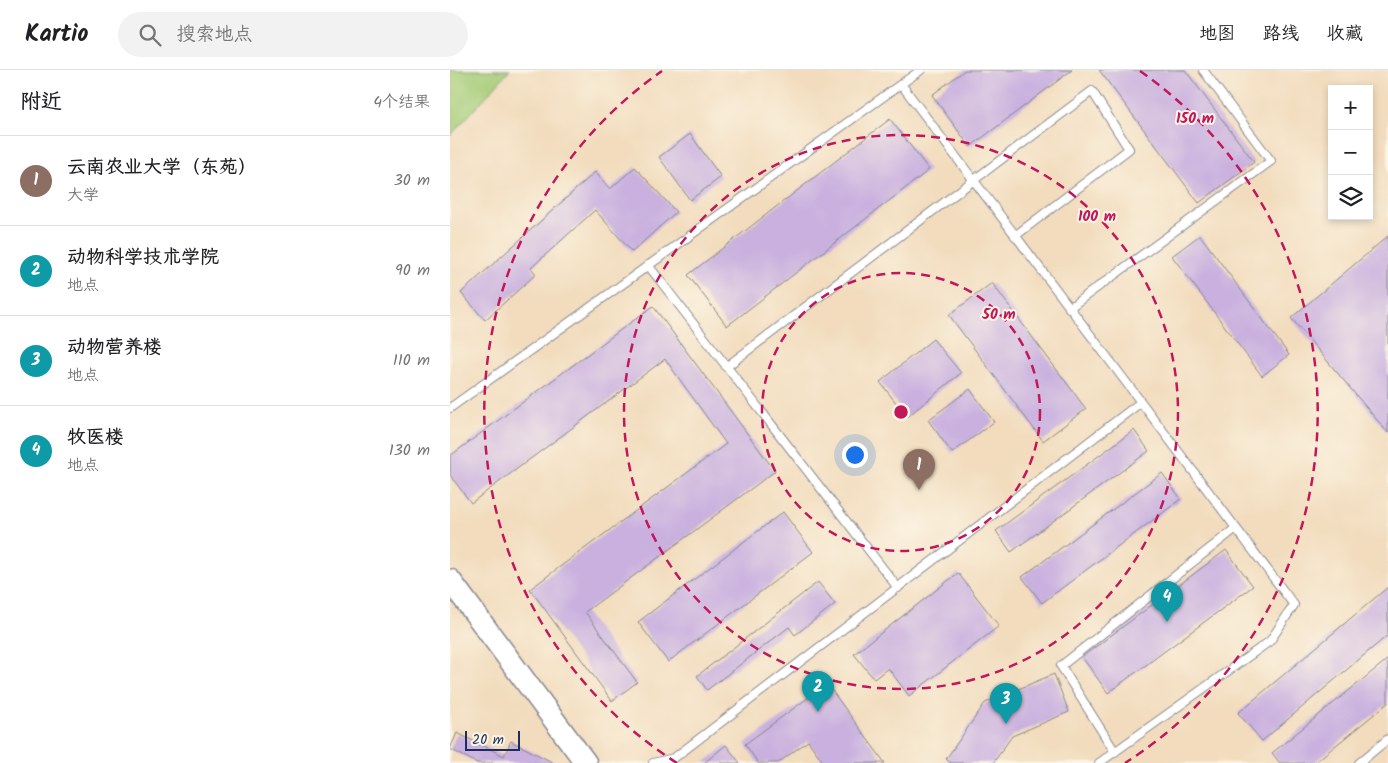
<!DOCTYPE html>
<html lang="zh">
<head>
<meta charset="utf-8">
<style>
	:root { --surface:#fff; --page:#f2f2f2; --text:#202124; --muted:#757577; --line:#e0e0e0; --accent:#b45309 }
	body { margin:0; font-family:Kalam,"LXGW WenKai TC",sans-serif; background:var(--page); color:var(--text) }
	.controls { position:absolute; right:15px; top:15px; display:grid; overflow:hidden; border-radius:0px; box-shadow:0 2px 8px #0003 }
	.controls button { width:45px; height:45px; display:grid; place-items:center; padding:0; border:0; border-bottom:1px solid var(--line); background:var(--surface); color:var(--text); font:25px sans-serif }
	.scale { position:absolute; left:15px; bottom:12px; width:55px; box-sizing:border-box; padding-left:5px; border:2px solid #1b2f5e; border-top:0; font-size:14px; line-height:18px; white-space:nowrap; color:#1b2f5e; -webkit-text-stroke:4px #fcf5e5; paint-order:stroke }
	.you { position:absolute; left:404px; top:384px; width:18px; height:18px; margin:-12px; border:4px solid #fff; border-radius:50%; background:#1a73e8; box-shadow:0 0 0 8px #1a73e833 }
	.badge { display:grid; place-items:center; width:32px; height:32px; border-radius:50%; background:var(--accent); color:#fff; font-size:16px; font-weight:700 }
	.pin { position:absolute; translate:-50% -41px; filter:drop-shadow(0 1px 2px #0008) }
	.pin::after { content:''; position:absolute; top:26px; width:18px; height:15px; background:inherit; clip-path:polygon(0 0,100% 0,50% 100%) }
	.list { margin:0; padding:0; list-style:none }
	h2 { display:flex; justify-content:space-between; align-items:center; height:65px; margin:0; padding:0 20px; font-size:21px }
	h2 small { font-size:16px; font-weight:400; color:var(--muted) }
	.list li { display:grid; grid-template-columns:32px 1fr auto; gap:15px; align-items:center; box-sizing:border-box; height:90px; padding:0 20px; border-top:1px solid var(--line) }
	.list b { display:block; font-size:19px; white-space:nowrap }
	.list p { margin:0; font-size:16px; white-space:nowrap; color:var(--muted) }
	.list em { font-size:16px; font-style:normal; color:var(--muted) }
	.icon { flex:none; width:28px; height:28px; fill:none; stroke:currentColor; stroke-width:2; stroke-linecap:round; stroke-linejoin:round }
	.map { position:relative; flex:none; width:938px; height:693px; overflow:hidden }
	header { display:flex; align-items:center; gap:30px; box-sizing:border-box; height:70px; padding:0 25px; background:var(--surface); border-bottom:1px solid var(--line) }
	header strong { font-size:24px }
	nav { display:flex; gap:28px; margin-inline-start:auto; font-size:18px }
	.search { width:350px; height:45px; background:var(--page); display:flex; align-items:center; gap:12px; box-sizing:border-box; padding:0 18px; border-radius:28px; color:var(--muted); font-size:19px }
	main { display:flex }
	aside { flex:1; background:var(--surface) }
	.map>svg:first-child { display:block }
	.green { fill:#a4cc77; stroke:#607e6a }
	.building { fill:#c9b0df }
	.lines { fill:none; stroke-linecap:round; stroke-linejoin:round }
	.lane-casing { stroke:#86868e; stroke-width:10 }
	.secondary-casing { stroke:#86868e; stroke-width:24 }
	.lane { stroke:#fff; stroke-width:8 }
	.secondary { stroke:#fff; stroke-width:21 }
	.ring { fill:none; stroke:#c2185b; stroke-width:2.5; stroke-dasharray:9 6 }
	.centre { fill:#c2185b; stroke:#fcf5e5; stroke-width:2.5 }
	.ring-label { font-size:15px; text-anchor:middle; font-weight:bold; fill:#c2185b; stroke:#fcf5e5; stroke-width:4; stroke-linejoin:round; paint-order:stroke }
</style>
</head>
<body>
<header>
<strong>Kartio</strong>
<div class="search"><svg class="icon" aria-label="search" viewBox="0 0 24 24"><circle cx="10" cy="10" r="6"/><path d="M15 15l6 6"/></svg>搜索地点</div>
<nav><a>地图</a><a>路线</a><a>收藏</a></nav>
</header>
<main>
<aside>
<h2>附近<small>4个结果</small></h2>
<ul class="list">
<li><span class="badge" style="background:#8d6e63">1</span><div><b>云南农业大学（东苑）</b><p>大学</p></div><em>30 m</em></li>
<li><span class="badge" style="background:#0f9aa8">2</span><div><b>动物科学技术学院</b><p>地点</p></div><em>90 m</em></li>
<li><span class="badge" style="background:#0f9aa8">3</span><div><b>动物营养楼</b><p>地点</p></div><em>110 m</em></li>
<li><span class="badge" style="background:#0f9aa8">4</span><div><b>牧医楼</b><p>地点</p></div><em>130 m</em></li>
</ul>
</aside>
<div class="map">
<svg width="938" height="693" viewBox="0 0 938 693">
	<rect width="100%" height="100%" fill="#fcf5e5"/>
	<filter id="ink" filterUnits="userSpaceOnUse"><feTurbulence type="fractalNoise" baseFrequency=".02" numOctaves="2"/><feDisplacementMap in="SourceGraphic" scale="10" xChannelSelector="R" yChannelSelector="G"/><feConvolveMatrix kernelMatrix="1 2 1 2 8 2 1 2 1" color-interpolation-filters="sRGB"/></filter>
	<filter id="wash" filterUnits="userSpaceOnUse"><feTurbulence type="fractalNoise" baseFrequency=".0096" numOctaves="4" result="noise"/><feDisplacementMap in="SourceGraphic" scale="20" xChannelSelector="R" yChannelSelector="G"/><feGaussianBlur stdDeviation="1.12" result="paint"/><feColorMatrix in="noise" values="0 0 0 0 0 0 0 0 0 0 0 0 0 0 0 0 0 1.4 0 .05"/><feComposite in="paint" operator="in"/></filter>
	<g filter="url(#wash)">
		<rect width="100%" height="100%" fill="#f2dcbd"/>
		<path class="green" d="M0,0h60l-60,66z"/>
		<g id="blocks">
			<path class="building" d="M515,0h107l-102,77 -38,-52z
				M649,0h86l69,92 -55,41z
				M440,49l39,51 -202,156 -39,-51z
				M240,64l31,43 -31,23 -31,-43z
				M185,97l41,45 -44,40 -37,-42 -64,58 5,6 -51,46 -24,-27 134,-121 15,17z
				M750,165l89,120 -27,21 -90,-120z
				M938,166v197l-97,-115z
				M542,213l94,126 -43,32 -94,-126z
				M203,236l122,165 -190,141 52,70 -25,19 -82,-112 196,-145 -61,-85 -194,144 -21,-28v-19z
				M483,269l28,34 -54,44 -27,-35z
				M520,319l24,33 -42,31 -24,-33z
				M684,360l15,21 -138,101 -15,-21z
				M712,403l19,26 -139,104 -20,-26z
				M333,442l30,40 -145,110 -30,-40z
				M776,480l27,36 -145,107 -26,-36z
				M508,503l41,53 -90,70 -21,-28 -14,11 -20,-25z
				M368,512l17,22 -40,31 -6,-8 -82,63 -10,-14z
				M938,517v48l-126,106 -24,-28z
				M938,589v44l-74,60h-34l-8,-10z
				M604,604l15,38 -57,24 -19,27h-42l-5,-4 39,-56z
				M377,614l58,79h-61l-16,-22 -30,22h-20l-13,-19z
				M7,663l47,23 7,-15 43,22h-77l-27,-14z
				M276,675l14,18h-36z"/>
		</g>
	</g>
	<g filter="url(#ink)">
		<use href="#blocks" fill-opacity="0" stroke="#86868e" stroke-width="1"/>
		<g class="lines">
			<g class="lane-casing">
				<path id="lane" d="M451,14l20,-14
					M198,195l250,323
					M619,238l202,-147 -68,-91
					M276,297l366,-276 37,58 -114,87
					M0,338l451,-324 240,318
					M665,682l-54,-86 175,-138
					M203,693l21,-5 467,-356 153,203 -24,36 -171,122
					M909,693l29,-24"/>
			</g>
			<g class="secondary-casing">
				<path id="secondary" d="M0,510l136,183"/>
			</g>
			<use href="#lane" class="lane"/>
			<use href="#secondary" class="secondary"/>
		</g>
	</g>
	<g class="ring">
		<circle cx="451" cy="342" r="139"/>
		<circle cx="451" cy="342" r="277"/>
		<path d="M227 693A416 416 0 0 1 212 1M690 1A416 416 0 0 1 675 693"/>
	</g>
	<circle cx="451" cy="342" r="8" class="centre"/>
	<g class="ring-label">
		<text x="745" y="53">150 m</text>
		<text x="647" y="151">100 m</text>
		<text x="549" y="249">50 m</text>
	</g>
</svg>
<div class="controls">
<button>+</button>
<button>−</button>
<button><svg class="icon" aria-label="layers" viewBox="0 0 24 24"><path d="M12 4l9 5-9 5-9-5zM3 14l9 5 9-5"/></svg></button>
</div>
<div class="scale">20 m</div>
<div class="you"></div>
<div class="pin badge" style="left:469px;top:420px;background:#8d6e63">1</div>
<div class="pin badge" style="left:368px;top:642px;background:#0f9aa8">2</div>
<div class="pin badge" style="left:556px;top:654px;background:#0f9aa8">3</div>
<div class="pin badge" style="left:717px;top:552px;background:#0f9aa8">4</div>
</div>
</main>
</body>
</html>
